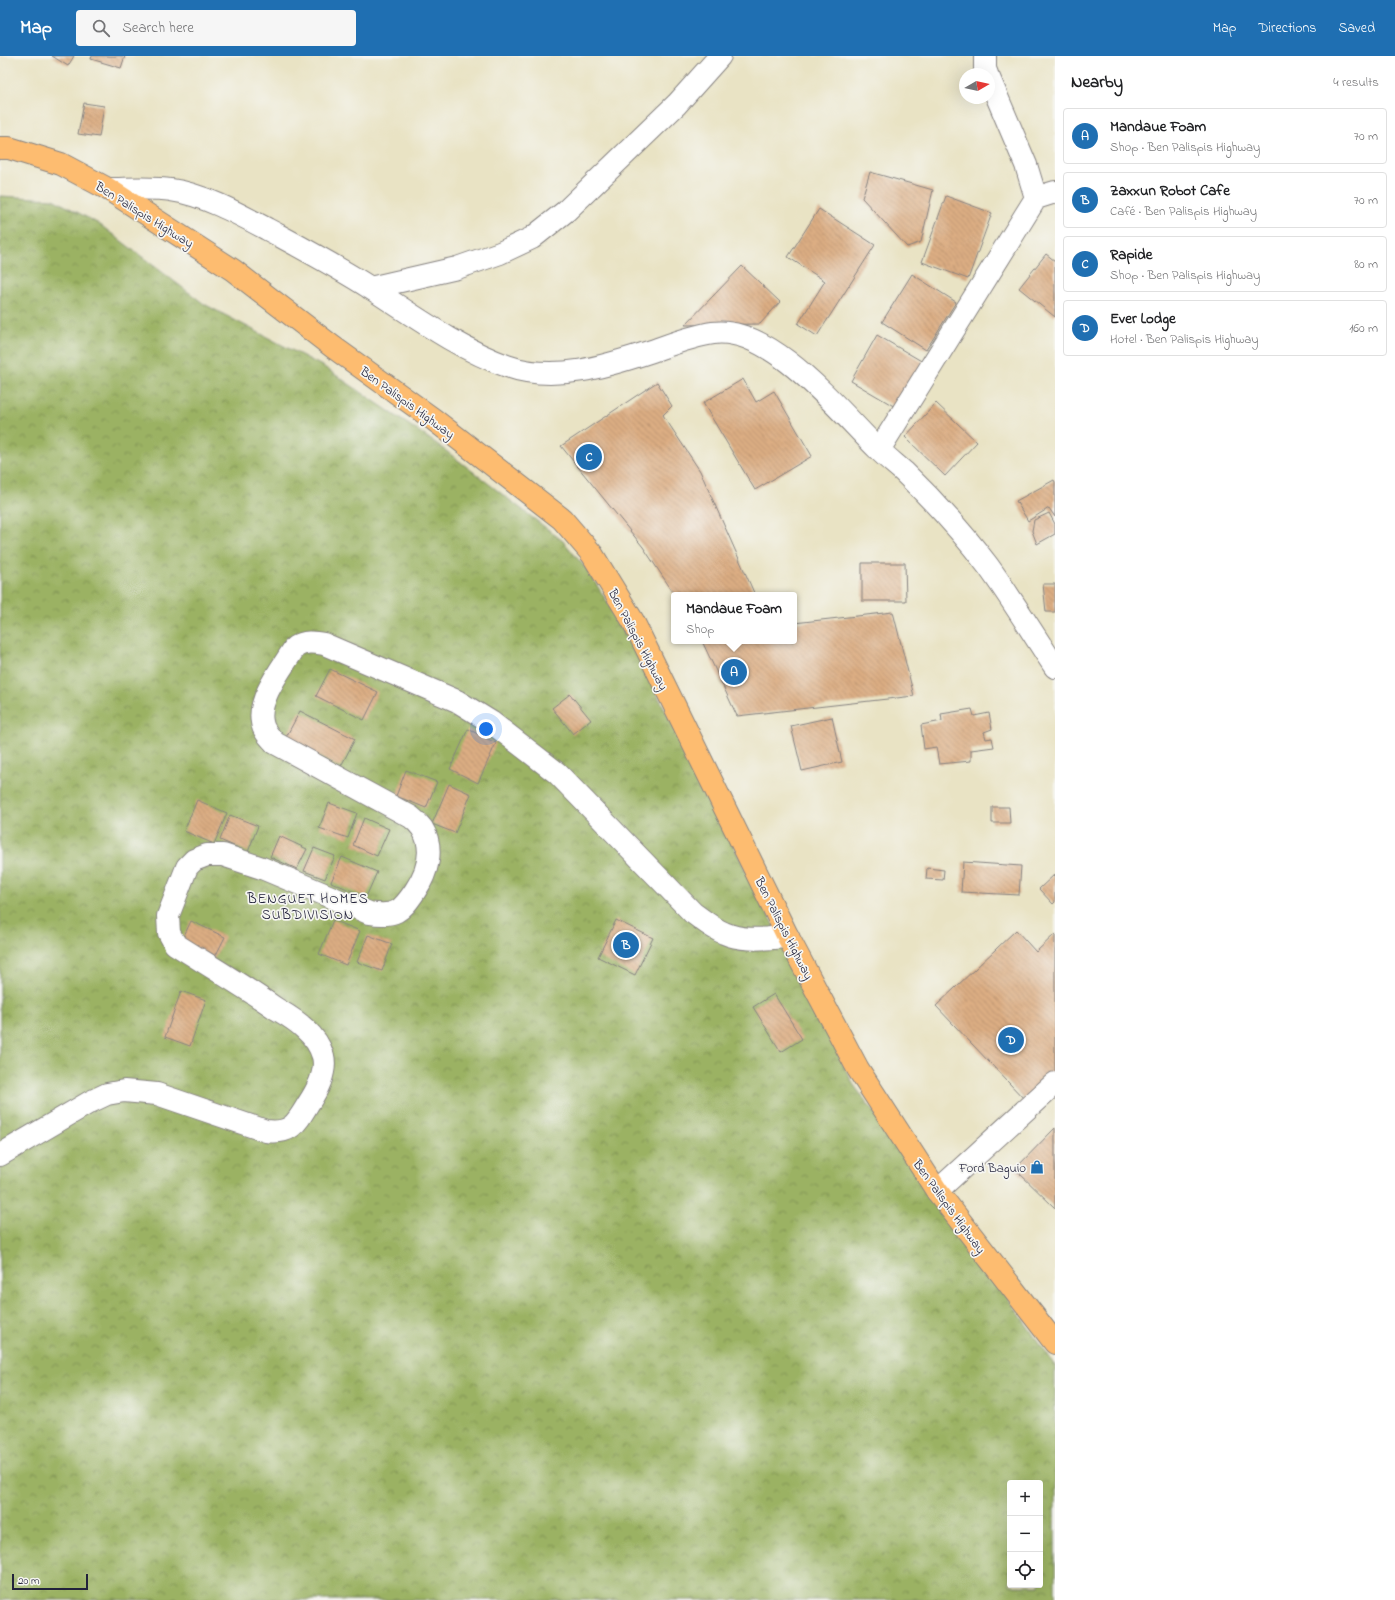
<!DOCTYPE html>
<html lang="en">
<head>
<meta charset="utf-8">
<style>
	:root { --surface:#fff; --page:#f6f6f6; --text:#202124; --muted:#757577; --line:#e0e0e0; --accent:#1f6fb2 }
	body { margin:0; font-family:"Indie Flower",sans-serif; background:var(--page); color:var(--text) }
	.controls { position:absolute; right:12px; bottom:12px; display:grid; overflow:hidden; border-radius:4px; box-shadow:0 4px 16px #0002 }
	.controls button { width:36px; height:36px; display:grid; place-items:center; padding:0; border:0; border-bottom:1px solid var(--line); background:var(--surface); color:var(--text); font:20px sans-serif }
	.compass { position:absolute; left:959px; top:12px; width:36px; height:36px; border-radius:50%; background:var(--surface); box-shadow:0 4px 16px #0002; rotate:81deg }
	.scale { position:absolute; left:12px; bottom:10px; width:76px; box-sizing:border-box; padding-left:4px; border:2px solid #22223b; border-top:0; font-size:11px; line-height:14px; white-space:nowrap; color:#22223b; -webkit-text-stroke:3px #f6f6f2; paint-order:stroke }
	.you { position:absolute; left:486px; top:673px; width:14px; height:14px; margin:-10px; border:3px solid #fff; border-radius:50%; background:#1a73e8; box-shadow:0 0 0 6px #1a73e833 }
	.badge { display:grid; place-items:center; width:26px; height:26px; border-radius:50%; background:var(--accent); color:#fff; font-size:13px; font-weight:700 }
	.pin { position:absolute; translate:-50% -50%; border:2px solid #fff; box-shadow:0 1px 4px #0006 }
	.popup { position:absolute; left:671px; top:536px; width:126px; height:52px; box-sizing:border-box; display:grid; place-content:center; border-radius:4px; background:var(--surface); filter:drop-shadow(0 1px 3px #0005); font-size:13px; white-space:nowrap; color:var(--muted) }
	.popup b { font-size:15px; color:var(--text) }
	.popup::after { content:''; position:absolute; left:50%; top:100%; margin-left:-8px; border:8px solid transparent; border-top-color:var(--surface) }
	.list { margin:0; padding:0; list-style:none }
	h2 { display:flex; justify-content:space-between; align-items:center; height:52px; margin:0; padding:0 16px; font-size:17px }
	h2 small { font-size:13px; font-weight:400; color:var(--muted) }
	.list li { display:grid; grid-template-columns:26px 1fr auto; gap:12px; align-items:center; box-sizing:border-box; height:56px; margin:0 8px 8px; padding:0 8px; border:1px solid var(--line); border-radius:4px }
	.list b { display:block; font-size:15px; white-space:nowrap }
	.list p { margin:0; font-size:13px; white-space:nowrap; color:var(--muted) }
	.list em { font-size:13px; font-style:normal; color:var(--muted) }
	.icon { flex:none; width:22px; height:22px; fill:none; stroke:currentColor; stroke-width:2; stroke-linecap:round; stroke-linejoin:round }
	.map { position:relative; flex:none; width:1055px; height:1544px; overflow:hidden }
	header { display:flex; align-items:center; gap:24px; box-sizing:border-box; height:56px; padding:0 20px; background:var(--accent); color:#fff }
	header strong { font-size:19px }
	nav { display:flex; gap:22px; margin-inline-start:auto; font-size:14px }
	.search { width:280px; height:36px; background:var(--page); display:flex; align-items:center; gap:10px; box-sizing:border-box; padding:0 14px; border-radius:4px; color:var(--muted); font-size:15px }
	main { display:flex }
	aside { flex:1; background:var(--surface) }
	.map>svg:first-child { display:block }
	.forest { fill:url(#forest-crowns); stroke:#5e6a4f; fill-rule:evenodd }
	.building { fill:url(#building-back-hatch) }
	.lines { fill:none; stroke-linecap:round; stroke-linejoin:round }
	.minor-casing { stroke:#868280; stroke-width:24 }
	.major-casing { stroke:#868280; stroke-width:24 }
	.minor { stroke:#fff; stroke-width:22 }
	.major { stroke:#fdbc70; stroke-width:22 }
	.labels { text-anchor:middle; stroke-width:3.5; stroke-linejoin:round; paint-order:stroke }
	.street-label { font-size:13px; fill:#22223b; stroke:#f6f6f2 }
	.poi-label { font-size:13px; fill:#22223b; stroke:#f6f6f2; text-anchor:end }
	.neighbourhood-label { font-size:14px; letter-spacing:1px; fill:#22223b; stroke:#f6f6f2 }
</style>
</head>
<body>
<header>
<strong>Map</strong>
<div class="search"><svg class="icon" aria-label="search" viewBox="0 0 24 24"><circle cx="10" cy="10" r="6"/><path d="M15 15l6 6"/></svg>Search here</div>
<nav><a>Map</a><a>Directions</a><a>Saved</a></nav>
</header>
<main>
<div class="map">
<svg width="1055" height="1544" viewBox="0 0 1055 1544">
	<defs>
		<pattern id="forest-crowns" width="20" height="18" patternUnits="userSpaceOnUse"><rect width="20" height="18" fill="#9bb263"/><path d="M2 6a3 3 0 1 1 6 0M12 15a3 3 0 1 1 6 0" fill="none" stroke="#7e9053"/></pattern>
		<pattern id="building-back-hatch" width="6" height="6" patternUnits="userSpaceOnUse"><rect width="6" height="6" fill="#dcad83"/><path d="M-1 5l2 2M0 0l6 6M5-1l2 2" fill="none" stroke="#b28c6c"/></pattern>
	</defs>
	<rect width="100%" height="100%" fill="#f6f6f2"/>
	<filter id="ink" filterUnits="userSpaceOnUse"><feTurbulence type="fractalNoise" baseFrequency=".025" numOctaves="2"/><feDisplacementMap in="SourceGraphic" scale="8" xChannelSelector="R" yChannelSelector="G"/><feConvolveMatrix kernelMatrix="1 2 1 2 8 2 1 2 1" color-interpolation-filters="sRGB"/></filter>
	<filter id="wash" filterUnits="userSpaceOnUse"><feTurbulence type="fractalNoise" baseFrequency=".012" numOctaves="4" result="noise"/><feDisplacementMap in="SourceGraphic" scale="16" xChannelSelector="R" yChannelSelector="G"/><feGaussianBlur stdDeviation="0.9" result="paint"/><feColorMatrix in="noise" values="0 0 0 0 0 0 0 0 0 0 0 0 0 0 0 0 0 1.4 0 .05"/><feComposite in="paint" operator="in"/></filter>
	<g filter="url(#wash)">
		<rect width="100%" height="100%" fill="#e9e3c4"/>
		<path class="forest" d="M0,140l53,3 46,25 105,80 120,63 113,77 126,97 25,30 39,63 226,450 92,123 110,159v234h-1055zM1010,1427h30v102h-30z"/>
		<g id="blocks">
			<path class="building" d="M52,0h22l-6,10z
				M92,0h33l-4,12 -30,-9z
				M84,47l20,3 -5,31 -21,-3z
				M870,116l63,18 -12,52 -14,5 -45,-49z
				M946,140l46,17 -24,66 -46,-17z
				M819,153l56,36 -58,91 -19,-12 27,-43 -37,-24z
				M1046,198l9,7v56l-36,-29z
				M742,210l38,36 -20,22 -75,1z
				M912,218l44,28 -30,48 -44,-28z
				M877,279l46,27 -26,46 -46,-27z
				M743,323l13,23 18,-11 38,65 -57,34 -52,-87z
				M657,326l15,24 -9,9 37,56 55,124h-80l-32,-48 -82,-101z
				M936,347l41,39 -32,34 -40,-39z
				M1054,424l1,2v35l-6,-9 -21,13 -12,-20z
				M1049,457l6,11v10l-18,10 -5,-13 2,-11z
				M862,507h43l1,38h-44z
				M1043,528h12v28h-9z
				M893,556l21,84 -177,20 -35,-75h92v-18z
				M330,613l48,23 -14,28 -48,-24z
				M570,638l21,26 -18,14 -21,-26z
				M972,653l2,7 15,-3 3,16 -8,3 2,7 6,-1 2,9 -23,3v11l-32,3 -3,-17 -12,2 -3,-24 21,-4 -1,-7z
				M300,655l55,28 -15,29 -55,-29z
				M832,661l10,45 -40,9 -11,-45z
				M468,673l28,14 -18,40 -28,-14z
				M406,714l31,12 -11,26 -30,-12z
				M449,728l22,10 -16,39 -23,-9z
				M197,744l30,13 -13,31 -30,-13z
				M329,747l28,10 -9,25 -29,-10z
				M992,751h17l1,16h-18z
				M230,759l28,11 -10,26 -28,-12z
				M364,762l25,11 -12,27 -24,-11z
				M279,780l28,13 -10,20 -27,-12z
				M314,792l21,8 -10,23 -21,-8z
				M342,801l35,15 -11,25 -35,-15z
				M963,806l58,4 -2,29 -58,-3z
				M927,812l17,2 -1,10 -17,-1z
				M1055,818v28l-2,2 -14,-15z
				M333,864l27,11 -14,34 -27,-11z
				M616,864l37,18 -18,37 -37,-18z
				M191,865l34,16 -11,22 -33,-17z
				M1016,874l20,22 19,-18v139l-29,28 -90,-95z
				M368,879l24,9 -10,27 -25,-9z
				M181,935l25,9 -16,46 -25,-9z
				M774,938l28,45 -21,13 -28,-45z
				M1055,1072v80l-40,-39z"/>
		</g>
	</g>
	<g filter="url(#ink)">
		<use href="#blocks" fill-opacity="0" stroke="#868280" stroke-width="1"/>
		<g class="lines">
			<g class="minor-casing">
				<path id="minor" d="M985,0v13l2,5
					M989,22l37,87 10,33
					M108,133c18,0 45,-2 63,1 31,4 68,24 96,39 35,19 71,38 105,60 42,27 87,60 135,77 47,17 100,0 145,-15 20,-7 40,-15 61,-18 58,-8 127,79 165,116 8,8 17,15 26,23 30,29 59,61 84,94 24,33 45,68 67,101
					M370,232l87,-20 43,-15 32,-15 34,-27 111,-107 43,-48
					M879,394l157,-252 19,-6
					M0,1099l90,-53 17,-8 17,-3 33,3 109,37c25,3 30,-7 42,-27 8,-12 19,-32 15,-48 -3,-10 -10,-20 -18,-27 -9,-9 -20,-15 -30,-21 -33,-23 -67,-43 -100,-64l-6,-11 -1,-17 19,-49 7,-7 13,-5h16l39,13 107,45c26,4 32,-1 46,-22 12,-18 20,-42 7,-63 -3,-4 -7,-8 -11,-11l-136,-74c-5,-6 -12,-12 -13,-21 -5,-24 21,-55 33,-75 10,-6 18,-5 29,-3l133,57 34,21 66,51 136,140c10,7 19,15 31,20 20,9 43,5 64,4
					M937,1135l118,-108"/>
			</g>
			<g class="major-casing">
				<path id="major" d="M0,92h9l52,16 47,25 125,81 100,77 100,72 129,100 30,35 41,67 155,316 70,132 79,122 118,152"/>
			</g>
			<use href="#minor" class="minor"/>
			<use href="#major" class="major"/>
		</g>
	</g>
	<defs>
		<g id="shop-bare" transform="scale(1.08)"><path d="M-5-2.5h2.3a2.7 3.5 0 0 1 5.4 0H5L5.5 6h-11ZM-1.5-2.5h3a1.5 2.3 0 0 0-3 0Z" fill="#1f6fb2" stroke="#f6f6f2" stroke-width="2.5" paint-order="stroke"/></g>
	</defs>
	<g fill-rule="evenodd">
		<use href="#shop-bare" x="1037" y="1111"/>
	</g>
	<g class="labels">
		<g class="street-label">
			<text transform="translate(145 158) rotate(32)" y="5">Ben Palispis Highway</text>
			<text transform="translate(408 346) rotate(36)" y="5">Ben Palispis Highway</text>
			<text transform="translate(639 583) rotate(62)" y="5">Ben Palispis Highway</text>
			<text transform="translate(785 872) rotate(63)" y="5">Ben Palispis Highway</text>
			<text transform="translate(950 1150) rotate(54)" y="5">Ben Palispis Highway</text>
		</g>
		<g class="poi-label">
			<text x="1026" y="1116">Ford Baguio</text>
		</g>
		<g class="neighbourhood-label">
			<text x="308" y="847">BENGUET HOMES<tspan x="308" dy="16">SUBDIVISION</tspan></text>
		</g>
	</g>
</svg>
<div class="controls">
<button>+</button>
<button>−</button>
<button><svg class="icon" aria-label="locate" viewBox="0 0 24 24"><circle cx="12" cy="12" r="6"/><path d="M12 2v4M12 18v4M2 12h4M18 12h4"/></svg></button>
</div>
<svg class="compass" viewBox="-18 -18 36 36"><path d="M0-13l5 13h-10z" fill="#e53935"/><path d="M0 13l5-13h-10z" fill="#757577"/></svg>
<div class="scale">20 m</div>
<div class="you"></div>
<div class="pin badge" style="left:734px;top:616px">A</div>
<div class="popup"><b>Mandaue Foam</b>Shop</div>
<div class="pin badge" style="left:626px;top:889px">B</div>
<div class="pin badge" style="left:589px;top:401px">C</div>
<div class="pin badge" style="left:1011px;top:984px">D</div>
</div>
<aside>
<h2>Nearby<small>4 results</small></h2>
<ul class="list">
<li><span class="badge">A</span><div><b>Mandaue Foam</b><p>Shop · Ben Palispis Highway</p></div><em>70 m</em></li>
<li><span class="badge">B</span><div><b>Zaxxun Robot Cafe</b><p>Café · Ben Palispis Highway</p></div><em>70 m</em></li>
<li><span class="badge">C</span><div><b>Rapide</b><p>Shop · Ben Palispis Highway</p></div><em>80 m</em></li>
<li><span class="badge">D</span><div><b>Ever Lodge</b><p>Hotel · Ben Palispis Highway</p></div><em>160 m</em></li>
</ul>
</aside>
</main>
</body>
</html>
